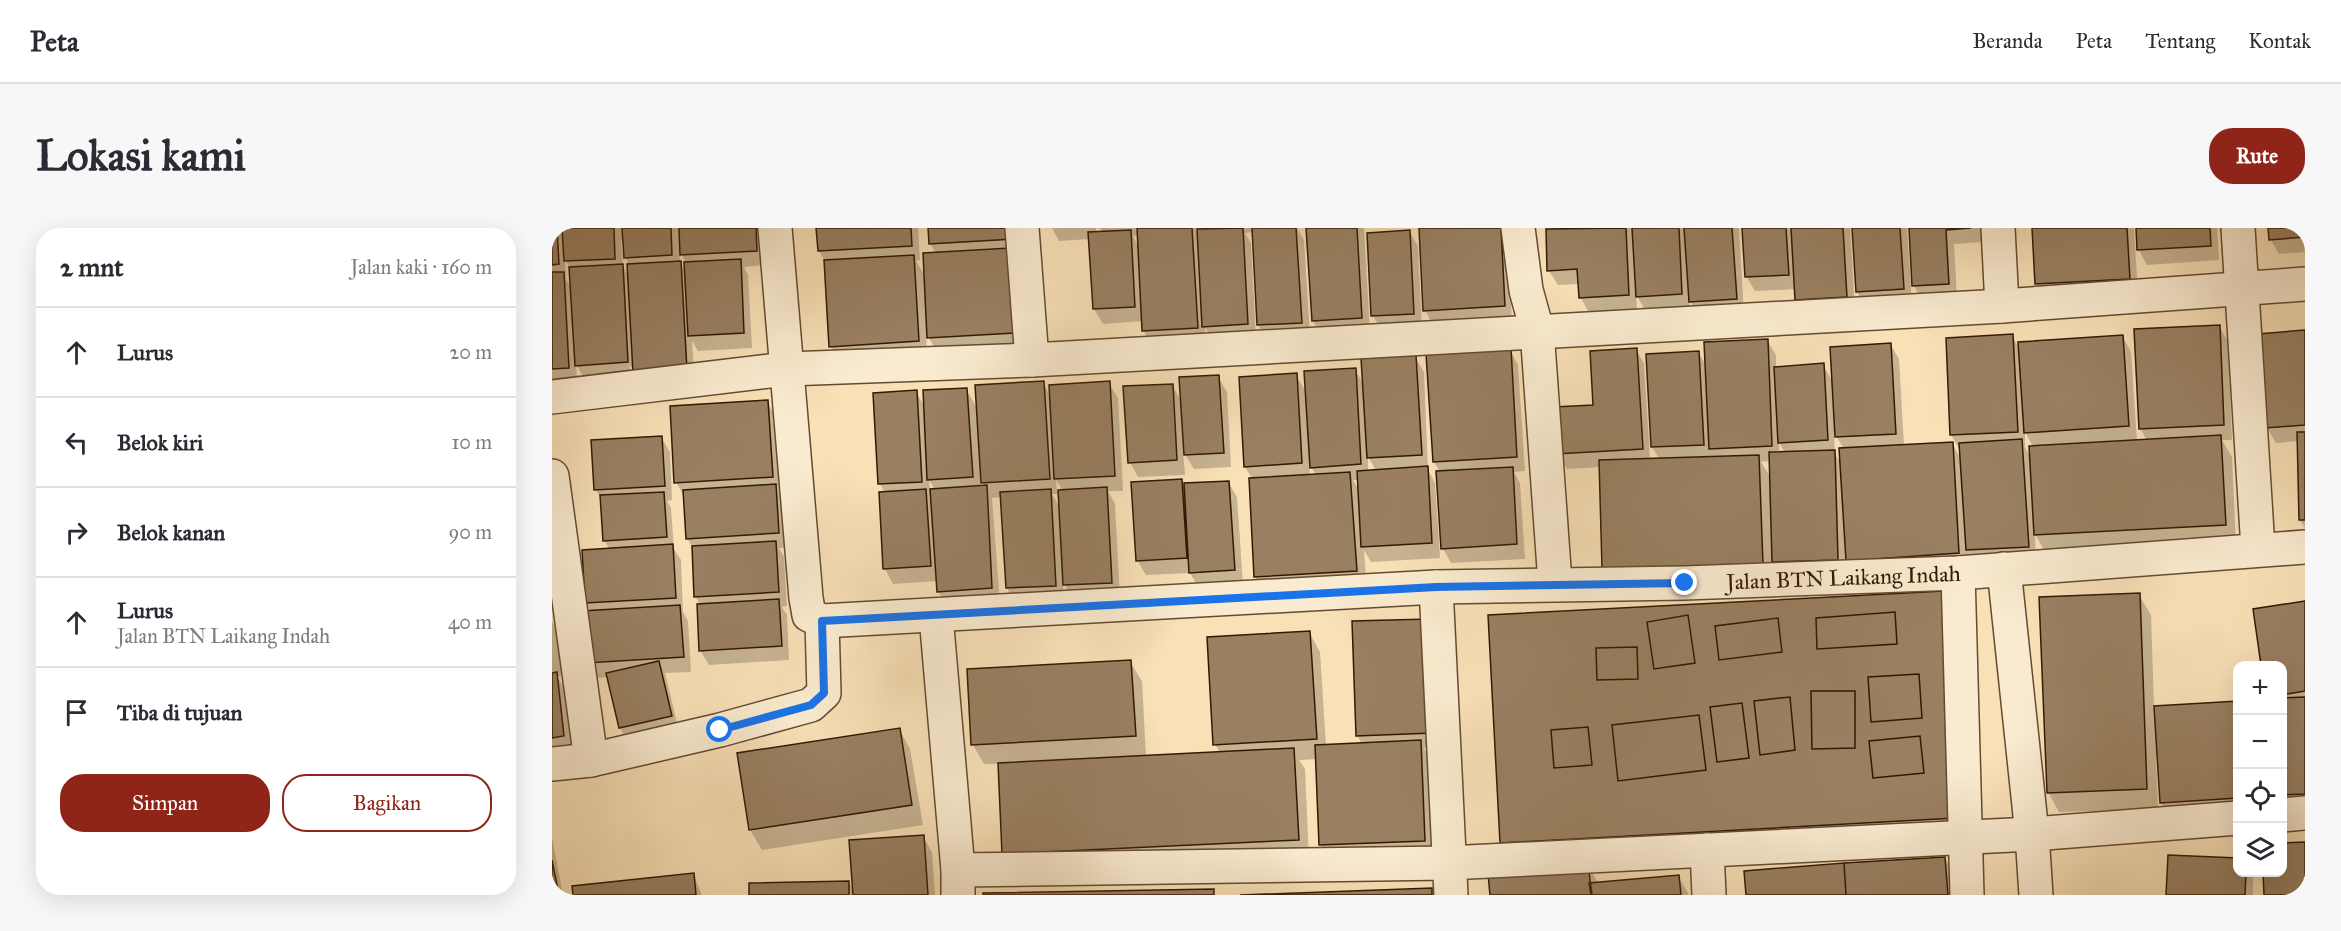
<!DOCTYPE html>
<html lang="id">
<head>
<meta charset="utf-8">
<style>
	:root { --surface:#fff; --page:#f7f7f7; --text:#2b2b33; --muted:#7c7c81; --line:#e1e1e2; --accent:#8f2418 }
	body { margin:0; font-family:"IM FELL Great Primer",serif; background:var(--page); color:var(--text) }
	.controls { position:absolute; right:18px; bottom:18px; display:grid; overflow:hidden; border-radius:12px; box-shadow:0 6px 24px #0002 }
	.controls button { width:54px; height:54px; display:grid; place-items:center; padding:0; border:0; border-bottom:2px solid var(--line); background:var(--surface); color:var(--text); font:30px sans-serif }
	.stop { position:absolute; width:18px; height:18px; margin:-14px; border:4px solid #1a73e8; border-radius:50%; background:#fff }
	.stop.end { background:#1a73e8; border-color:#fff; box-shadow:0 2px 6px #0008 }
	.list { margin:0; padding:0; list-style:none }
	h2 { display:flex; justify-content:space-between; align-items:center; height:78px; margin:0; padding:0 24px; font-size:26px }
	h2 small { font-size:20px; font-weight:400; color:var(--muted) }
	.list li { display:grid; grid-template-columns:39px 1fr auto; gap:18px; align-items:center; box-sizing:border-box; height:90px; padding:0 24px; border-top:2px solid var(--line) }
	.list b { display:block; font-size:22px; white-space:nowrap }
	.list p { margin:0; font-size:20px; white-space:nowrap; color:var(--muted) }
	.list em { font-size:20px; font-style:normal; color:var(--muted) }
	.actions { display:flex; gap:12px; padding:18px 24px }
	.actions a { flex:1; padding:14px 0; border:2px solid var(--accent); border-radius:24px; text-align:center; font-size:21px; color:var(--accent) }
	.actions .main { background:var(--accent); color:#fff }
	.icon { flex:none; width:33px; height:33px; fill:none; stroke:currentColor; stroke-width:2; stroke-linecap:round; stroke-linejoin:round }
	.map { position:relative; flex:none; width:1753px; height:667px; overflow:hidden; border-radius:24px }
	header { display:flex; align-items:center; gap:36px; box-sizing:border-box; height:84px; padding:0 30px; background:var(--surface); border-bottom:2px solid var(--line) }
	header strong { font-size:28px }
	nav { display:flex; gap:33px; margin-inline-start:auto; font-size:21px }
	.intro { display:flex; align-items:center; justify-content:space-between; box-sizing:border-box; height:144px; padding:0 36px }
	h1 { margin:0; font-size:42px }
	.button { padding:15px 27px; border-radius:24px; background:var(--accent); color:#fff; font-size:21px; font-weight:700 }
	main { display:flex; gap:36px; padding:0 36px }
	aside { flex:1; background:var(--surface); border-radius:24px; box-shadow:0 6px 24px #0002 }
	.map>svg:first-child { display:block }
	.shadow { fill:#0003; fill-rule:evenodd }
	.building { fill:#998061; stroke:#331904; stroke-width:1.5 }
	.lines { fill:none; stroke-linecap:round; stroke-linejoin:round }
	.minor-casing { stroke:#644b31; stroke-width:36 }
	.minor { stroke:#faebd0; stroke-width:33 }
	.route { stroke:#1a73e8; stroke-width:8 }
	.labels { text-anchor:middle; stroke-width:6; stroke-linejoin:round; paint-order:stroke }
	.street-label { font-size:22px; fill:#331904; stroke:#faebd0 }
</style>
</head>
<body>
<header>
<strong>Peta</strong>
<nav><a>Beranda</a><a>Peta</a><a>Tentang</a><a>Kontak</a></nav>
</header>
<div class="intro"><h1>Lokasi kami</h1><a class="button">Rute</a></div>
<main>
<aside>
<h2>2 mnt<small>Jalan kaki · 160 m</small></h2>
<ul class="list">
<li><svg class="icon" aria-label="ahead" viewBox="0 0 24 24"><path d="M12 20V5M6 11l6-6 6 6"/></svg><div><b>Lurus</b></div><em>20 m</em></li>
<li><svg class="icon" aria-label="left" viewBox="0 0 24 24"><path d="M17 20v-9H6M10 6l-5 5 5 5"/></svg><div><b>Belok kiri</b></div><em>10 m</em></li>
<li><svg class="icon" aria-label="right" viewBox="0 0 24 24"><path d="M7 20v-9h11M14 6l5 5-5 5"/></svg><div><b>Belok kanan</b></div><em>90 m</em></li>
<li><svg class="icon" aria-label="ahead" viewBox="0 0 24 24"><path d="M12 20V5M6 11l6-6 6 6"/></svg><div><b>Lurus</b><p>Jalan BTN Laikang Indah</p></div><em>40 m</em></li>
<li><svg class="icon" aria-label="arrive" viewBox="0 0 24 24"><path d="M6 21V4h12l-3 4 3 4H6"/></svg><div><b>Tiba di tujuan</b></div></li>
</ul>
<div class="actions"><a class="main">Simpan</a><a>Bagikan</a></div>
</aside>
<div class="map">
<svg width="1753" height="667" viewBox="0 0 1753 667">
	<rect width="100%" height="100%" fill="#f8e0b7"/>
	<filter id="stains"><feTurbulence type="fractalNoise" baseFrequency=".00333" numOctaves="4"/><feColorMatrix values="0 0 0 0 .2 0 0 0 0 .09 0 0 0 0 .02 0 0 0 .5 -.17"/></filter>
	<radialGradient id="worn" r=".72"><stop offset=".6" stop-color="#630" stop-opacity="0"/><stop offset="1" stop-color="#630" stop-opacity=".3"/></radialGradient>
	<path class="shadow" d="M0,0h211l2,37 -21,2 4,8 4,73 -54,3 -6,-10 3,43 -61,-14 -5,-5 4,12 -48,3 -9,-16 1,18 -25,2zM69,13h3l1,16 5,9 -1,12 -6,-12zM127,22l8,14 -1,9 -6,-11zM13,32l6,9 1,20 -6,-9z
		M266,0h100l2,32 -4,1 10,16 10,-23 -6,-11 -1,-15h91l3,120 -86,5 -11,-21 1,23 -88,6 -8,-15 -5,-83 -7,-12z
		M500,0h44v5h7l-3,-5h96v3l7,-1 -1,-2h95l7,12 6,97 -43,3 -9,-15 -5,-93 -8,1 6,10 5,96 -43,2 -8,-13 1,15 -54,3 -8,-15 -1,-10 -40,3 -9,-15 -4,-70 -31,2zM581,8h6v12z
		M755,0h57l6,105 -48,3 -9,-15z
		M869,0h86l5,93 -79,4 -8,-15z
		M1025,0h162l5,86 -45,3 -10,-17 1,9 -44,3 -10,-18 1,15 -48,4 -8,-15 -1,-14 -22,1 -9,-14z
		M1192,0h106l5,83 -49,3 -9,-14 -1,-11 -41,2 -9,-15z
		M1302,0h53l5,76 -46,3 -9,-15z
		M1359,0h85l1,13 -43,3 3,55 -35,2 -8,-15z
		M1481,0h101l4,66 -92,5 -9,-15z
		M1585,0h80l2,32 -72,5 -8,-15z
		M1717,0h36v24l-26,2 -9,-15z
		M857,3l9,15 4,82 -40,3 -9,-15 -4,-82z
		M1667,98l9,15 4,99h-10l10,17 4,88 -189,10 -12,-21 1,28 -60,3 -7,-13 1,21 -111,7 -14,-24 1,19 -64,1 -10,-16 1,23 -158,6 -14,-122 -34,2 -9,-15 78,-105 8,15 6,96h10l-8,-13 46,-95 9,15 60,-27 9,15v13l47,-3 11,19 56,-40 9,15 5,87 48,-3 10,18 -2,-11 -9,-15 61,-99 8,14 103,-13 8,15 6,89h10l-7,-13zM1473,204l8,15 -2,11 -6,-11zM1282,205l10,16 -2,16 -7,-11zM1227,214l6,11h-6zM1218,233l1,17 -10,-16z
		M1753,104v196l-5,-8 -2,-79 -22,2 -9,-15z
		M958,122l8,15 7,106 -11,1 6,11 5,76 -74,4 -9,-16 -2,-75 -6,-10z
		M863,129l9,15 4,98 7,13 5,75 -69,4 -7,-12 3,41 -100,5 -12,-19 -2,-97 -8,-13 51,-92 11,19 48,-24 9,15zM816,228l8,15 -8,1zM757,235l7,13h-6zM801,252h6l1,12 -5,-9z
		M666,149l9,15 4,75 -37,2 -11,-18 2,24 -47,2 -8,-15 42,-77 10,18z
		M491,155l8,15 58,-15 9,15 5,93h-15l7,13 5,93 -47,3 -10,-18 1,18 -48,3 -9,-15 -5,-91 -10,1 8,105 -53,3 -9,-15 -1,-10 -44,3 -8,-15v-76l-5,-9 36,-92 9,15 41,-18 12,21zM428,249l5,10h-5zM377,252l6,10h-5zM504,252l7,11 -6,1zM500,266h7l1,14z
		M215,173l8,15 4,75 5,9 2,48h-7l5,9 3,49 -5,1 5,8 2,45 -80,5 -9,-15v-45l-4,-8 -2,-47 -7,-12 -2,-40 -9,-16z
		M109,209l9,15 2,48 -5,1 4,7 3,41 7,11 2,52 5,9 3,51 -26,1 14,58 -50,12 -9,-15 -11,-51 -13,1 -9,-15 4,-51 -5,-9 24,-53 -6,-10 -2,-39 -6,-11z
		M629,252l3,5 44,-3 9,15 6,88 -44,3 -9,-15 -44,2 -9,-15z
		M1392,364l25,249 -454,24 -13,-22z
		M1587,367l12,20 3,93 84,-6v116l-65,4 -12,-19 -2,-47h-3l2,53 -99,3 -11,-20z
		M1753,375v211l-23,1v-150h-20l-8,-55z
		M0,393l7,13 2,42h-4l10,18 7,62 -22,2z
		M802,394l86,125 -16,1 8,14 4,98 -104,5 -12,-20 -3,-86 -18,1 6,9 4,90 -294,15 -16,-110h-15l-11,-19 157,-83 12,19 4,76 74,-4 -5,-9 94,-112 11,20 6,94 36,-2 -5,-9z
		M347,501l11,20 13,76 -161,25 -12,-20 -12,-75z
		M0,609l11,58h-11z
		M371,609l9,15 3,43h-184l98,-13 5,10z
		M1393,630l13,23 1,14h-212z
		M1036,637l10,18 80,-7 11,19h-198z
		M1686,644h15v23h-85z
		M141,646l9,21h-127z"/>
	<path class="building" d="M0,0h5l2,36 -7,1z
		M10,0h52l1,31 -51,2z
		M70,0h49l1,27 -48,3z
		M127,0h77l1,23 -77,4z
		M264,0h95l1,18 -94,5z
		M376,0h85l1,11 -85,5z
		M585,0h55l6,100 -56,3z
		M691,0l5,96 -46,3 -5,-98z
		M700,0h44l6,95 -45,2z
		M754,0h51l5,90 -50,3z
		M867,0h82l4,78 -82,5z
		M1074,0l3,67 -50,3 -2,-29 -30,2 -1,-42z
		M1080,0h47l3,66 -46,3z
		M1132,0h48l5,71 -48,3z
		M1190,0h44l3,47 -44,2z
		M1239,0h52l4,69 -52,3z
		M1300,0h48l4,61 -48,3z
		M1357,0h62l-25,2 3,54 -37,2z
		M1480,0h95l3,51 -95,5z
		M1584,0h74l1,18 -74,4z
		M1716,0h37v9l-36,3z
		M579,2l4,77 -42,2 -5,-77z
		M858,2l4,84 -43,2 -4,-83z
		M458,20l5,85 -88,5 -4,-85z
		M362,27l5,86 -90,6 -5,-87z
		M189,31l3,74 -56,3 -4,-74z
		M129,33l6,109 -54,3 -6,-109z
		M71,36l5,98 -53,4 -6,-99z
		M0,44h12l5,96 -17,1z
		M1668,97l4,100 -85,4 -5,-100z
		M1753,102v95l-40,3 -7,-94z
		M1461,106l5,98 -68,3 -4,-97z
		M1571,107l6,91 -105,7 -6,-91z
		M1216,111l4,107 -63,3 -5,-107z
		M1339,115l5,91 -61,3 -5,-90z
		M959,120l6,109 -84,5 -7,-108z
		M1085,120l6,101 -87,5 -2,-47 39,-2 -3,-54z
		M1147,123l5,94 -53,2 -5,-93z
		M864,127l6,100 -55,3 -6,-100z
		M1272,135l4,77 -50,3 -4,-76z
		M804,140l5,96 -51,4 -6,-97z
		M745,145l5,90 -58,4 -5,-90z
		M667,147l5,78 -40,2 -5,-78z
		M492,153l6,98 -69,4 -6,-98z
		M558,153l5,95 -61,3 -5,-94z
		M621,156l4,76 -49,3 -5,-77z
		M415,160l6,89 -46,3 -4,-90z
		M365,162l5,92 -44,2 -5,-91z
		M216,172l5,77 -99,6 -4,-77z
		M1745,204h8v88h-6z
		M1669,207l5,90 -192,10 -5,-89z
		M110,208l3,50 -71,4 -3,-50z
		M1470,211l7,108 -63,3 -7,-107z
		M1401,214l6,111 -113,8 -7,-113z
		M1283,222l3,110 -66,2 -3,-110z
		M1207,227l4,109 -161,5 -3,-109z
		M876,238l4,77 -71,4 -4,-76z
		M961,239l4,77 -76,5 -5,-78z
		M798,244l7,99 -103,6 -5,-99z
		M630,251l5,79 -51,3 -5,-79z
		M677,253l6,89 -46,3 -5,-90z
		M224,256l3,49 -93,6 -3,-49z
		M435,257l5,103 -55,4 -7,-103z
		M555,259l5,96 -49,2 -5,-95z
		M374,261l5,77 -48,3 -4,-77z
		M499,261l5,97 -50,2 -6,-96z
		M112,264l3,45 -64,4 -3,-46z
		M224,313l3,51 -85,5 -2,-51z
		M121,316l3,54 -91,5 -3,-53z
		M1392,363l12,227 -456,25 -12,-228z
		M1588,365l7,196 -100,4 -8,-196z
		M227,371l3,47 -83,5 -2,-47z
		M1753,373v90l-23,4v-30h-21l-8,-56z
		M128,377l4,52 -98,6 -4,-52z
		M1343,384l2,32 -80,5 -1,-31z
		M1136,387l7,48 -41,6 -7,-47z
		M1226,390l4,34 -63,8 -4,-34z
		M877,391l4,114 -77,3 -4,-115z
		M758,403l7,108 -104,6 -6,-108z
		M1085,419l1,32 -41,1 -1,-32z
		M579,432l5,76 -165,9 -4,-76z
		M107,433l13,55 -53,12 -13,-55z
		M5,444l7,64 -12,2v-65z
		M1367,446l3,44 -51,4 -3,-45z
		M1259,463h44v57l-43,1z
		M1238,469l5,53 -35,5 -6,-54z
		M1753,469v97l-23,1v-97z
		M1686,473v97l-78,5 -6,-97z
		M1190,475l7,55 -32,4 -7,-55z
		M1147,487l7,55 -88,11 -6,-56z
		M1036,499l4,38 -38,3 -3,-38z
		M348,500l12,77 -163,25 -12,-77z
		M1368,508l4,37 -51,5 -4,-37z
		M869,512l4,101 -106,4 -4,-100z
		M742,520l5,92 -297,14 -4,-91z
		M372,607l4,60h-75l-4,-55z
		M1753,614v53h-41l-1,-23h19v-29z
		M1616,627l70,3v14h8l-1,23h-79z
		M1393,629l3,38h-102l-2,-32z
		M0,632l7,35h-7z
		M1292,635l2,32h-100l-2,-24z
		M1036,636l4,31h-102l-2,-21z
		M142,645l2,22h-123l-1,-9z
		M1127,647l2,20h-90l-2,-12z
		M297,653v14h-100v-12z
		M880,660v7h-192z
		M662,661v6h-231v-2z"/>
	<g class="lines">
		<g class="minor-casing">
			<g id="minor">
				<path d="M223,0l31,370 3,17 13,6 614,-34"/>
				<path d="M470,0l10,132"/>
				<path d="M966,0l8,62 11,40 18,253"/>
				<path d="M1446,0l4,78"/>
				<path d="M1686,0l20,321"/>
				<path d="M0,169l235,-28 245,-9 970,-54 303,-22"/>
				<path d="M0,248l39,284"/>
				<path d="M1452,341l28,265 4,61"/>
				<path d="M1406,345l9,322"/>
				<path d="M384,388l22,254v25"/>
				<path d="M0,536l39,-4 129,-30 91,-25 13,-12 -2,-72"/>
				<path d="M1730,587l23,-2"/>
				<path d="M1155,622l2,45"/>
				<path d="M406,642l490,-7 584,-29 206,-16"/>
				<path id="s1" d="M899,667l-15,-308 249,-4 273,-10 347,-26"/>
			</g>
		</g>
		<use href="#minor" class="minor"/>
	</g>
	<g class="lines">
		<path class="route" d="M168,502l91,-25 13,-12 -2,-72 614,-34 249,-4"/>
	</g>
	<g class="labels">
		<g class="street-label">
			<text dy="8" stroke="none"><textPath href="#s1" startOffset="716">Jalan BTN Laikang Indah</textPath></text>
		</g>
	</g>
	<rect width="100%" height="100%" filter="url(#stains)"/>
	<rect width="100%" height="100%" fill="url(#worn)"/>
</svg>
<div class="controls">
<button>+</button>
<button>−</button>
<button><svg class="icon" aria-label="locate" viewBox="0 0 24 24"><circle cx="12" cy="12" r="6"/><path d="M12 2v4M12 18v4M2 12h4M18 12h4"/></svg></button>
<button><svg class="icon" aria-label="layers" viewBox="0 0 24 24"><path d="M12 4l9 5-9 5-9-5zM3 14l9 5 9-5"/></svg></button>
</div>
<div class="stop" style="left:168px;top:502px"></div>
<div class="stop end" style="left:1133px;top:355px"></div>
</div>
</main>
</body>
</html>
